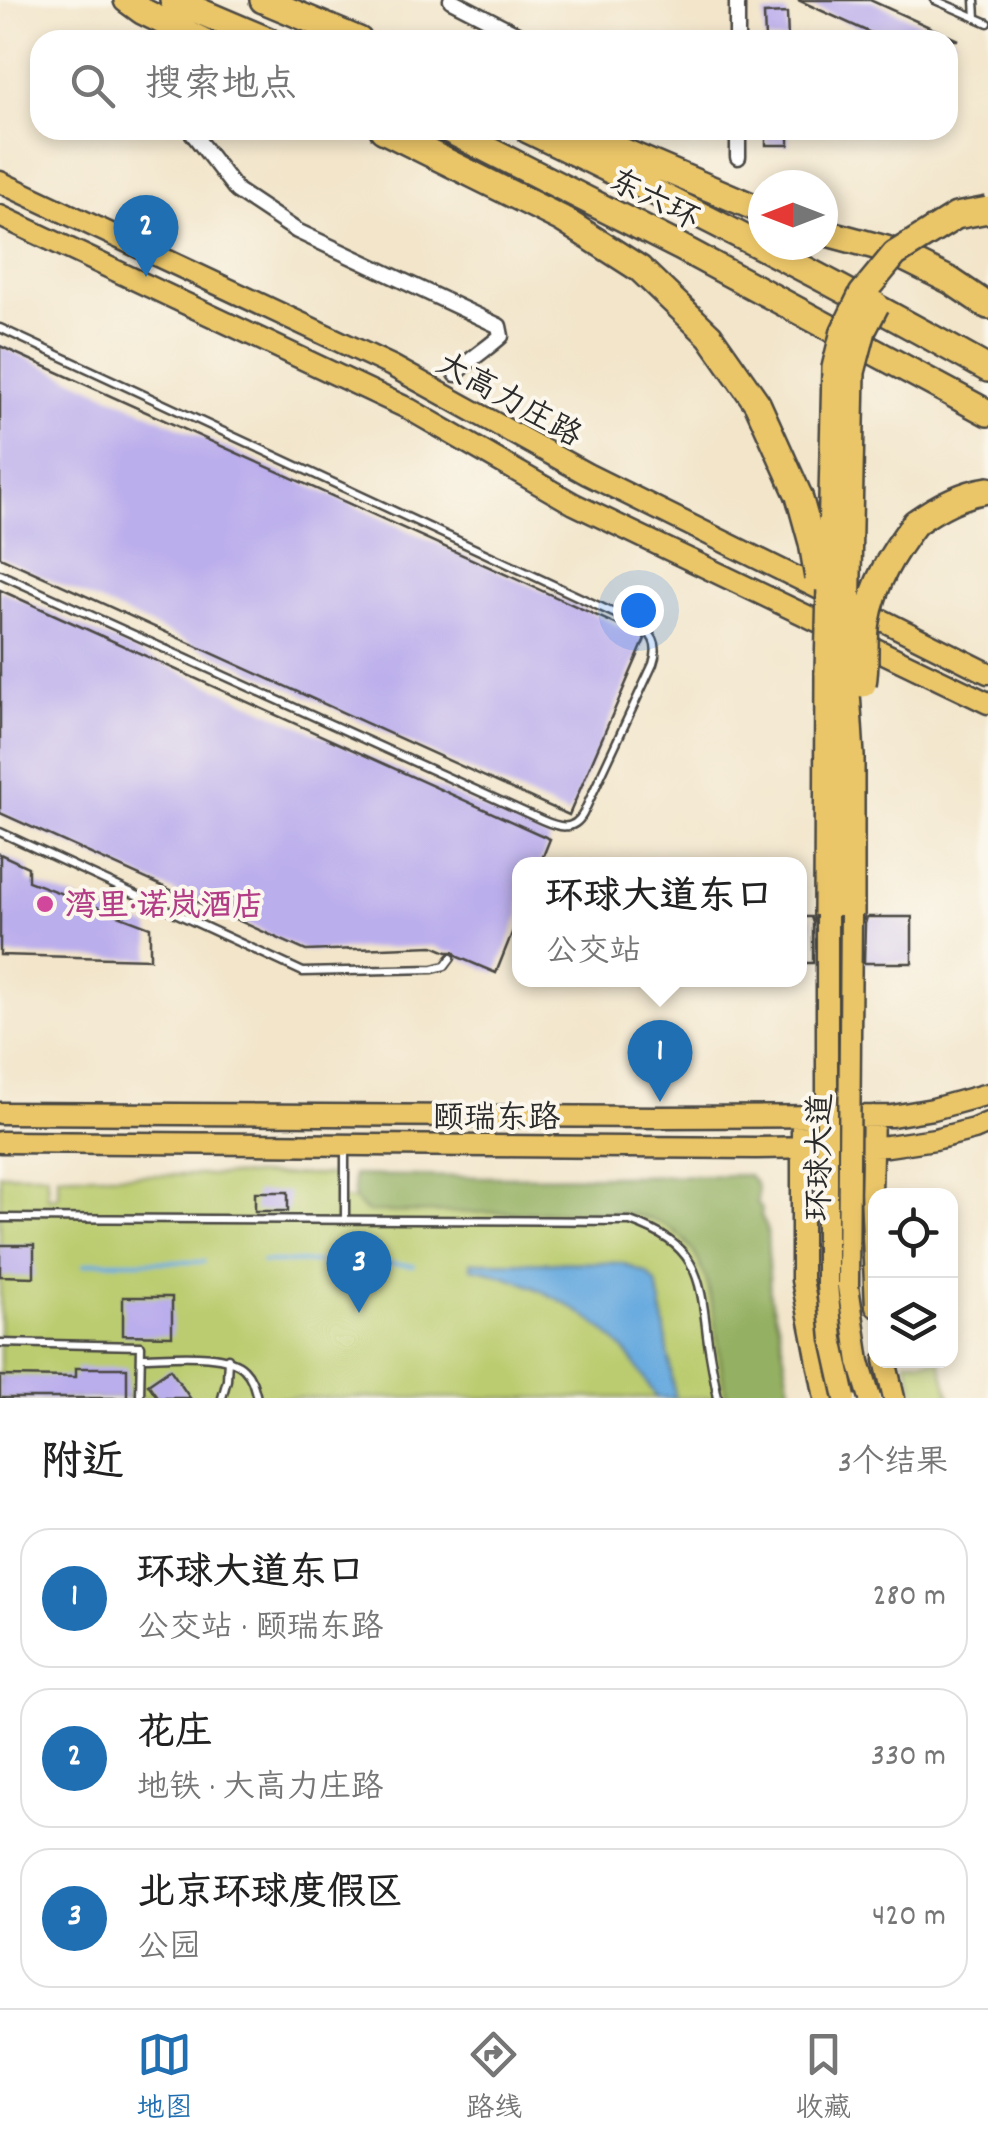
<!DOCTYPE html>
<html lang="zh">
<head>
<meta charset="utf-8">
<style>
	:root { --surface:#fff; --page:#f6f6f6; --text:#222; --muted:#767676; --line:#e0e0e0; --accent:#1f6fb2 }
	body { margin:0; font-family:Dekko,"LXGW WenKai TC",sans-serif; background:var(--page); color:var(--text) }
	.controls { position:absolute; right:30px; bottom:30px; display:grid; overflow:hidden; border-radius:20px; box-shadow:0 5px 15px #0003 }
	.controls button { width:90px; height:90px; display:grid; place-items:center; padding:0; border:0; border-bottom:2px solid var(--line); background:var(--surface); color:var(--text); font:50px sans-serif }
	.compass { position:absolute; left:748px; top:170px; width:90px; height:90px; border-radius:50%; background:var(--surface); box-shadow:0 5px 15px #0003; rotate:270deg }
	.you { position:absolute; left:638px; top:610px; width:35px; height:35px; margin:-25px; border:8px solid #fff; border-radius:50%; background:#1a73e8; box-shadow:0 0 0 15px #1a73e833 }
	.badge { display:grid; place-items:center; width:65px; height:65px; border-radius:50%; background:var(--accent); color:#fff; font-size:32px; font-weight:700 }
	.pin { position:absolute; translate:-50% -82px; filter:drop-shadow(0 2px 5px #0008) }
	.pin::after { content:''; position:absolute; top:52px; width:35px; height:30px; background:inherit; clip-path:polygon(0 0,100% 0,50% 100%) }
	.popup { position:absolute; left:512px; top:857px; width:295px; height:130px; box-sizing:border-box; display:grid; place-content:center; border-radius:20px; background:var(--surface); filter:drop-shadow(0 2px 8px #0005); font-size:32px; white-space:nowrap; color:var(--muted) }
	.popup b { font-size:38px; color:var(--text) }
	.popup::after { content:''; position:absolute; left:50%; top:100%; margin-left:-20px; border:20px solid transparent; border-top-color:var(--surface) }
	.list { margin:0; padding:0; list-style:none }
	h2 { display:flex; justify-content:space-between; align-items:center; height:130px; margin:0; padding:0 40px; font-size:42px }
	h2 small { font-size:32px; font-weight:400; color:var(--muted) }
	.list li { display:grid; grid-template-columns:65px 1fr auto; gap:30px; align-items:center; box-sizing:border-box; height:140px; margin:0 20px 20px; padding:0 20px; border:2px solid var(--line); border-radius:30px }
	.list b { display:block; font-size:38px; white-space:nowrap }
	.list p { margin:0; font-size:32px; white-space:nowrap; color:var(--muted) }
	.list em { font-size:32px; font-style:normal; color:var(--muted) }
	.icon { flex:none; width:55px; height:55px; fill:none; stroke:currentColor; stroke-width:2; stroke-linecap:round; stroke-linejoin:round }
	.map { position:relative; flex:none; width:988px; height:1398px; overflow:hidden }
	.search { position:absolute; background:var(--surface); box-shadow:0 5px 15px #0003; left:30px; right:30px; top:30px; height:110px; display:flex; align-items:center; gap:25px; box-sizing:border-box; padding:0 35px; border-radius:30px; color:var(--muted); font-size:38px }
	.sheet { height:610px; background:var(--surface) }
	nav { display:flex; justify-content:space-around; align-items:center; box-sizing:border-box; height:140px; border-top:2px solid var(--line); background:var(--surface); font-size:28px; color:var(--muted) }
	nav a { display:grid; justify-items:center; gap:5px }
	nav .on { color:var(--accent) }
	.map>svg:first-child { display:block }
	.green { fill:#bbcc6f; stroke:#737c4d; stroke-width:2.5 }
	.forest { fill:#94b062; stroke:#606e46; stroke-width:2.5 }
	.water { fill:#6bacdf; stroke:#4b6c85; stroke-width:2.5 }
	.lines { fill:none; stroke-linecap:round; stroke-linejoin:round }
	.stream { stroke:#6bacdf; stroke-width:4 }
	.building { fill:#bbaeec }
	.lane-casing { stroke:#494743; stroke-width:11 }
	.street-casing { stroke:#494743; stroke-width:19 }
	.primary-casing { stroke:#494743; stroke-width:25 }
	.highway-casing { stroke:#494743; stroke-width:30 }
	.lane { stroke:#fff; stroke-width:6 }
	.street { stroke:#fff; stroke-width:14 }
	.primary { stroke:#ebc669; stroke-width:20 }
	.highway { stroke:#ebc669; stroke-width:25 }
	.primary-bridge-casing { stroke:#494743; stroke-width:25; stroke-linecap:butt }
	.highway-bridge-casing { stroke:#494743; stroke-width:30; stroke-linecap:butt }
	.primary-bridge { stroke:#ebc669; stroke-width:20 }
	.highway-bridge { stroke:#ebc669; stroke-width:25 }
	.hotel-dot { fill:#d1479c; stroke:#fbf7ec; stroke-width:4 }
	.labels { text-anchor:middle; stroke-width:8; stroke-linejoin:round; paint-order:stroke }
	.street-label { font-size:32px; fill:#2b2b2b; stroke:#fbf7ec }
	.hotel-label { font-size:32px; font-weight:bold; fill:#b23c85; stroke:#fbf7ec; text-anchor:start }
</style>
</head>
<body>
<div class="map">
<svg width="988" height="1398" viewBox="0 0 988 1398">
	<rect width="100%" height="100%" fill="#fbf7ec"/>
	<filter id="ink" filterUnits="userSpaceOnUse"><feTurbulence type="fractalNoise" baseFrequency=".01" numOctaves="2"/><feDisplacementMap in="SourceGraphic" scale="20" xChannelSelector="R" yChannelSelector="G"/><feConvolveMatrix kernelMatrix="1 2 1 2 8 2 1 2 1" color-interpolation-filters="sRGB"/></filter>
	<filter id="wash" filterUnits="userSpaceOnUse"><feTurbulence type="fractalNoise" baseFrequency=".0048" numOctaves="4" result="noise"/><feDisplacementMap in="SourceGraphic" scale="40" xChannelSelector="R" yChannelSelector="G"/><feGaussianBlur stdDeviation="2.25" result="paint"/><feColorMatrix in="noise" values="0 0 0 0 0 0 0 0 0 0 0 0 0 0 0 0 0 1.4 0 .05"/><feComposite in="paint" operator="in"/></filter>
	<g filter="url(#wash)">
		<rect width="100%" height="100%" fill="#f2e5ca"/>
		<path class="green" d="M0,1174h47l1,24 10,-1v-22h280l-1,24 341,2 27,42 26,155h-731z
			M906,1361h34l10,37h-33z"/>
		<path class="forest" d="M748,1175c10,9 11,14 9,27l5,8 -1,6 6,12 3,68 8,27 14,75h-65c-18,-74 -2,-178 -107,-185l-251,-1c-17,-7 -16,-20 -16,-37l132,2z"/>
		<path class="water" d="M471,1262l151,1 26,11 8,9 5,20 14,95h-18c-11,-17 -22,-37 -36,-51 -35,-38 -99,-71 -150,-79z"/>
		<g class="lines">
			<path class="stream" d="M262,1262h64
				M371,1263l43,2
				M84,1265l14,-3h106"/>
		</g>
		<g id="blocks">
			<path class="building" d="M798,0h72l88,40h-72z
				M787,13l1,27h-23l-1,-26z
				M766,130h23v15h-23z
				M0,346l642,290 3,3 -76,176 -569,-258z
				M0,590l550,249 -10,25h-20v49l-24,60 -38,-16 -4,-5h-7l-14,-6 -127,5 -306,-138z
				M0,854l28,13v14l122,46v32l-150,-4z
				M800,917h11l2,6v40h-13z
				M867,917h45v46h-48l1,-39z
				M255,1192h33v19h-33z
				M0,1245h34v32l-34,-1z
				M123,1297h49v39l-49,-1z
				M76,1368h51v30h-127v-22l76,1z
				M170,1369l20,29h-32l-10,-14z"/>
		</g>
	</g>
	<g filter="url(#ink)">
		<use href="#blocks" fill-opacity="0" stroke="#494743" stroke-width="2.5"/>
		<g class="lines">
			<g class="lane-casing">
				<path id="lane" d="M935,0l53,23
					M975,0l1,18
					M0,328l635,295c18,10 25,21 18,41l-70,150c-10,18 -25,13 -41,6l-542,-246
					M0,832l303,140 130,-3 12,-3 6,-8
					M345,1147v73
					M0,1218l630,3c65,23 70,51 77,114 3,22 7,42 11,63
					M0,1343l141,3 -1,52
					M141,1357c26,0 85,-7 103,12 8,8 10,18 13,29
					M222,1398l5,-18 1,-22"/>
			</g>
			<g class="street-casing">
				<path id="street" d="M451,0l78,40
					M737,0v40
					M190,130l47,61 60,40 202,95 2,10c-15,14 -31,22 -45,38
					M738,130v27"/>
			</g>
			<g class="primary-casing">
				<path id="primary" d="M0,182l392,184 195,108 243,120
					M0,216l409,193 165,95 414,199
					M856,607l132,66
					M0,1113l659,4 233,-1 41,-7 55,-15
					M802,1116v164l23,118
					M873,1116l-2,76 5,114
					M0,1142l756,6 132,-2 47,-7 39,-10 14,-6
					M885,1360l9,38"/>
			</g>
			<g class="highway-casing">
				<path id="highway" d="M127,0l15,11 59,29
					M173,0l94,40
					M263,0l96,40
					M383,130l179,89 78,50 70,67 47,67 42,93
					M449,130l231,117 308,166
					M528,130c156,75 309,154 460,239
					M573,130l190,81
					M823,232l63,17 65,32 37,25
					M915,523c22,-16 46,-29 73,-33
					M846,676l5,80v159
					M827,915l1,-243"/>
			</g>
			<use href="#lane" class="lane"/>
			<use href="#street" class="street"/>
			<use href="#primary" class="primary"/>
			<use href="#highway" class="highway"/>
			<g class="primary-bridge-casing">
				<path id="primary-bridge" d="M827,915v370l5,54 13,59
					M851,915l-3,371 11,76 11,36"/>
			</g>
			<g class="highway-bridge-casing">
				<path id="highway-bridge" d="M799,496l13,47 6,35
					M828,672l7,-304 9,-37 18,-37 33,-40 61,-38 32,-6
					M846,676l6,-304 11,-42 13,-25
					M863,684c4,-21 0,-42 4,-63 6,-37 26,-69 48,-98"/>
			</g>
			<use href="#primary-bridge" class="primary-bridge"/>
			<use href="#highway-bridge" class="highway-bridge"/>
		</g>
	</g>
	<circle class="hotel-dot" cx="45" cy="904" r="10"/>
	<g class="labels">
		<g class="street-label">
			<text transform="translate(655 198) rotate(27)" y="11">东六环</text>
			<text transform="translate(510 398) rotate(29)" y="11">大高力庄路</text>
			<text x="496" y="1127">颐瑞东路</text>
			<text transform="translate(818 1157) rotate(-89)" y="11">环球大道</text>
		</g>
		<g class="hotel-label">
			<text x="65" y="915">湾里·诺岚酒店</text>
		</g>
	</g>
</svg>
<div class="controls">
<button><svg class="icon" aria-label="locate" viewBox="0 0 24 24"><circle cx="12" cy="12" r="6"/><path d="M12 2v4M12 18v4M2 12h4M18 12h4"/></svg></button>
<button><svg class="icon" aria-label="layers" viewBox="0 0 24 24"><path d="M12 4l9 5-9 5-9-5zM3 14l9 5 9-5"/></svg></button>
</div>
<svg class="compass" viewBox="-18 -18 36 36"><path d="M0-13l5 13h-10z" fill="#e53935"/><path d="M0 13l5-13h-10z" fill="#767676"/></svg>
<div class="you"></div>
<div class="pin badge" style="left:660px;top:1102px">1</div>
<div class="popup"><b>环球大道东口</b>公交站</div>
<div class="pin badge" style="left:146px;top:277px">2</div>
<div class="pin badge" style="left:359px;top:1313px">3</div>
<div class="search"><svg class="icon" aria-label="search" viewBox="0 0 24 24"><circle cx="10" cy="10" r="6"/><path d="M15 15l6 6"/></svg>搜索地点</div>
</div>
<section class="sheet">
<h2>附近<small>3个结果</small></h2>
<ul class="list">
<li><span class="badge">1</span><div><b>环球大道东口</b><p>公交站 · 颐瑞东路</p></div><em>280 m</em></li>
<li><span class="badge">2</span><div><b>花庄</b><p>地铁 · 大高力庄路</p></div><em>330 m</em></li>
<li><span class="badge">3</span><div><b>北京环球度假区</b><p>公园</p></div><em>420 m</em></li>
</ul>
</section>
<nav>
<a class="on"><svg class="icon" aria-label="map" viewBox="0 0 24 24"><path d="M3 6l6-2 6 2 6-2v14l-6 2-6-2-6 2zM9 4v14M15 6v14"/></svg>地图</a>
<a><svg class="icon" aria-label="directions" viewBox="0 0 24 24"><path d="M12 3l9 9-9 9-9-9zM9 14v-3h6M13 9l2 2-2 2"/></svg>路线</a>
<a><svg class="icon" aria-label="saved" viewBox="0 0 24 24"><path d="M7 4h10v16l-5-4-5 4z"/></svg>收藏</a>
</nav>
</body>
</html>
